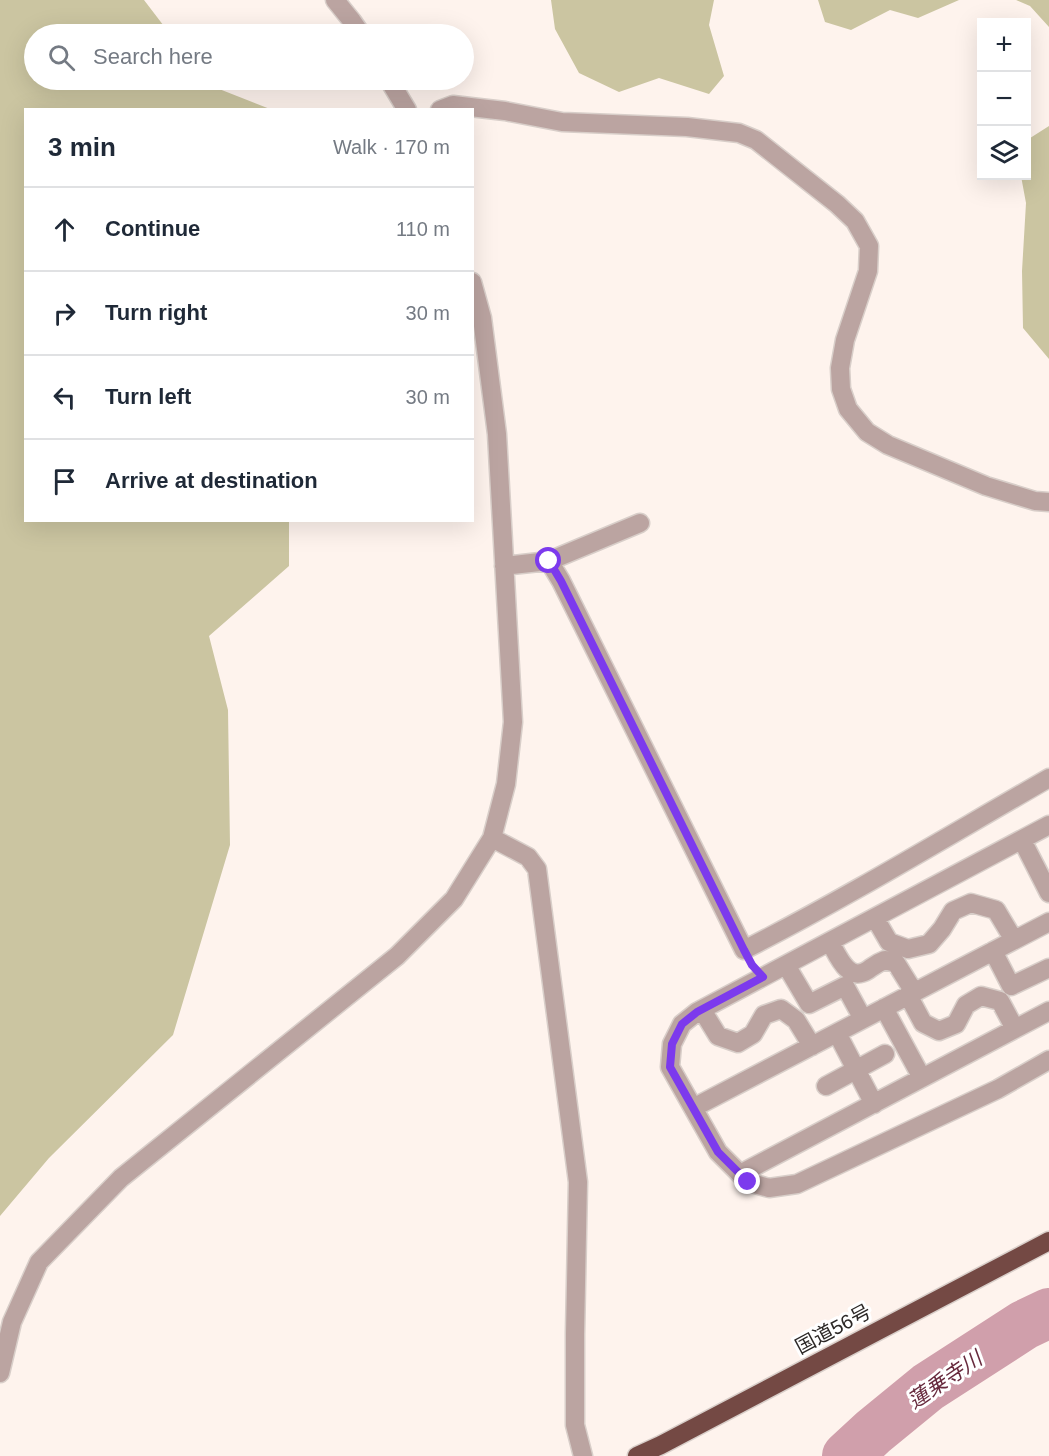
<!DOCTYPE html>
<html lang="en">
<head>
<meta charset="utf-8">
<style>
	:root { --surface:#fff; --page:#f6f6f7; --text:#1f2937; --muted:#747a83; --line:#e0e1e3 }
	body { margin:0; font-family:Arial,"Noto Sans JP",sans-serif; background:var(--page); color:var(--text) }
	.controls { position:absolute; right:18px; top:18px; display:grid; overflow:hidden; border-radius:0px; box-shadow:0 6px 24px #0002 }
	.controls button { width:54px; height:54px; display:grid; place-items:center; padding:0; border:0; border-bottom:2px solid var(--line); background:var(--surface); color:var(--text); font:30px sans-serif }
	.stop { position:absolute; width:18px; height:18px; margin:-14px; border:4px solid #7c3aed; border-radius:50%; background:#fff }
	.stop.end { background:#7c3aed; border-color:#fff; box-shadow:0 2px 6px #0008 }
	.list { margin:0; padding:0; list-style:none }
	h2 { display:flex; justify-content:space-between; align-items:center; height:78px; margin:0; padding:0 24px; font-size:26px }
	h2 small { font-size:20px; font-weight:400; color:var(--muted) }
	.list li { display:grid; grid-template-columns:39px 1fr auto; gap:18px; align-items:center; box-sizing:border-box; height:84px; padding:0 24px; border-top:2px solid var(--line) }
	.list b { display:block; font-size:22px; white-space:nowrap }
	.list em { font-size:20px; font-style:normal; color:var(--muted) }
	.icon { flex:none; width:33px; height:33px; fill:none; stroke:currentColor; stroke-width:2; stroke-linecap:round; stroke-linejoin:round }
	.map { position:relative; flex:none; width:1049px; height:1456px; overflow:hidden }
	.search { position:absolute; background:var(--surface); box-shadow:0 6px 24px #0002; left:24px; top:24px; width:450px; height:66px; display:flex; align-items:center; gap:15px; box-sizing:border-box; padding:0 21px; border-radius:33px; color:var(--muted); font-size:22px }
	.panel { position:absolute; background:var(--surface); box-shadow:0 6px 24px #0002; left:24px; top:108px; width:450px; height:414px; border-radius:0px }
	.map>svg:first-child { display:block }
	.green { fill:#cbc5a1 }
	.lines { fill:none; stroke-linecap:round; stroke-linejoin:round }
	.river { stroke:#d09fab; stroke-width:50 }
	.minor-casing { stroke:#d8cec9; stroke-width:21 }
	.highway-casing { stroke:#d8cec9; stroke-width:21 }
	.minor { stroke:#bba4a1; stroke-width:18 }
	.highway { stroke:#744944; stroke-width:18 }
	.route { stroke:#7c3aed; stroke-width:8 }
	.labels { text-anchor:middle; stroke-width:6; stroke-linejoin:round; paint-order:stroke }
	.street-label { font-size:20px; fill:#2c2826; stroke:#fff }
	.water-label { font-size:21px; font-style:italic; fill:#682b3e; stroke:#fff }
</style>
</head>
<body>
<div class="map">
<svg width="1049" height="1456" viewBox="0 0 1049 1456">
	<rect width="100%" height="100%" fill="#fef3ed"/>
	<path class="green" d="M0,0h144l26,34h-136v46h171l4,5 61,24 -244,1v410l263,1v45l-80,70 19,74 2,135 -57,190 -124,123 -49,58z
		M551,0h163l-5,25 15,51 -15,18 -50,-16 -40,14 -40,-19 -24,-44z
		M818,0h141l-41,18 -28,-8 -39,20 -26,-8z
		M1016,0h33v27l-19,-21z
		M1049,126v233l-26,-31 -1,-57 4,-68 -5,-27h5l1,-36z"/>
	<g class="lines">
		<path class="river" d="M847,1456l26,-24 55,-45 96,-62 25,-12"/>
		<g class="minor-casing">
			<path id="minor" d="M335,0l17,21 9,13
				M389,80l18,30
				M440,110l13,-5 52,6 57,11 125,5 52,6 17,7 81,64 18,17 14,25 -1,25 -23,69 -5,28 1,21 7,20 19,23 21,13 98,41 49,15 14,1
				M549,561l12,20 183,369c104,-53 204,-114 305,-172
				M504,566l45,-5 91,-38
				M1049,825l-352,187 -15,12 -10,20 -2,23 48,85 30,30 21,6 28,-4 201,-95 51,-29
				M492,838l36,19 9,12 41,313 -3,152v91l8,31
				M1022,840l27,53
				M875,918l14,24 19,7 21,-5 13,-15 11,-18 18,-8 25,7 18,30
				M830,942c8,14 18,41 38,28 7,-5 9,-7 17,-10l11,3 18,29
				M993,951l18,35 38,-18
				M786,965l23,39 36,-18 18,33
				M908,995l15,28 16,8 17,-7 10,-19 15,-9 19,5 15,28
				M884,1008l38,70
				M702,1010l16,26 20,7 15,-9 11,-19 17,-6 15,11 16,26
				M837,1033l37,71
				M826,1086l59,-32
				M693,1108l356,-186
				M740,1174l309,-163
				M0,1373l12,-51 27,-60 82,-84 276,-222 57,-57 38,-61 14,-54 7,-62 -16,-288 -15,-116 -10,-36"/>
		</g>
		<g class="highway-casing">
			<path id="highway" d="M637,1456l24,-11 388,-204"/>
		</g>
		<use href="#minor" class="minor"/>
		<use href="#highway" class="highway"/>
	</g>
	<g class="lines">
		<path class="route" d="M549,561l12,20 183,369 8,15 11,12 -66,35 -15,12 -10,20 -2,23 48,85 30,30"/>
	</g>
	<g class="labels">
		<g class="street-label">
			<text transform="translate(833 1329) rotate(-28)" y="7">国道56号</text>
		</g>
		<g class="water-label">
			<text transform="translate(945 1380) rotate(-34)" y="7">蓮乗寺川</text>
		</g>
	</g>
</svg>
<div class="controls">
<button>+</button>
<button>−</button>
<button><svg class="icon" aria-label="layers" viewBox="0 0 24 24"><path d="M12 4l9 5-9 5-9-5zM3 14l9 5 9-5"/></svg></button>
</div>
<div class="stop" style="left:549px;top:561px"></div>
<div class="stop end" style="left:748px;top:1182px"></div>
<div class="search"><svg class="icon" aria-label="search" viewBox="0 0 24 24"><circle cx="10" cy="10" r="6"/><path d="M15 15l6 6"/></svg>Search here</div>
<section class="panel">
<h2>3 min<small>Walk · 170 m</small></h2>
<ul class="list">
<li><svg class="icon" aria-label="ahead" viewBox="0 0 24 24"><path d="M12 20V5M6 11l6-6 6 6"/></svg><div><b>Continue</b></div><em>110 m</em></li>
<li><svg class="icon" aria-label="right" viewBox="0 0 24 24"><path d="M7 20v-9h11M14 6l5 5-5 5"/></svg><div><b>Turn right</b></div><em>30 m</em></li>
<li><svg class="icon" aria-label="left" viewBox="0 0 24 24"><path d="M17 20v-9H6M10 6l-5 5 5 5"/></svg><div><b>Turn left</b></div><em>30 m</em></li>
<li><svg class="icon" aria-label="arrive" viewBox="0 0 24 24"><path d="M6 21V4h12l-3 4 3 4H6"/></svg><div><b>Arrive at destination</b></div></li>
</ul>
</section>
</div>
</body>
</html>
